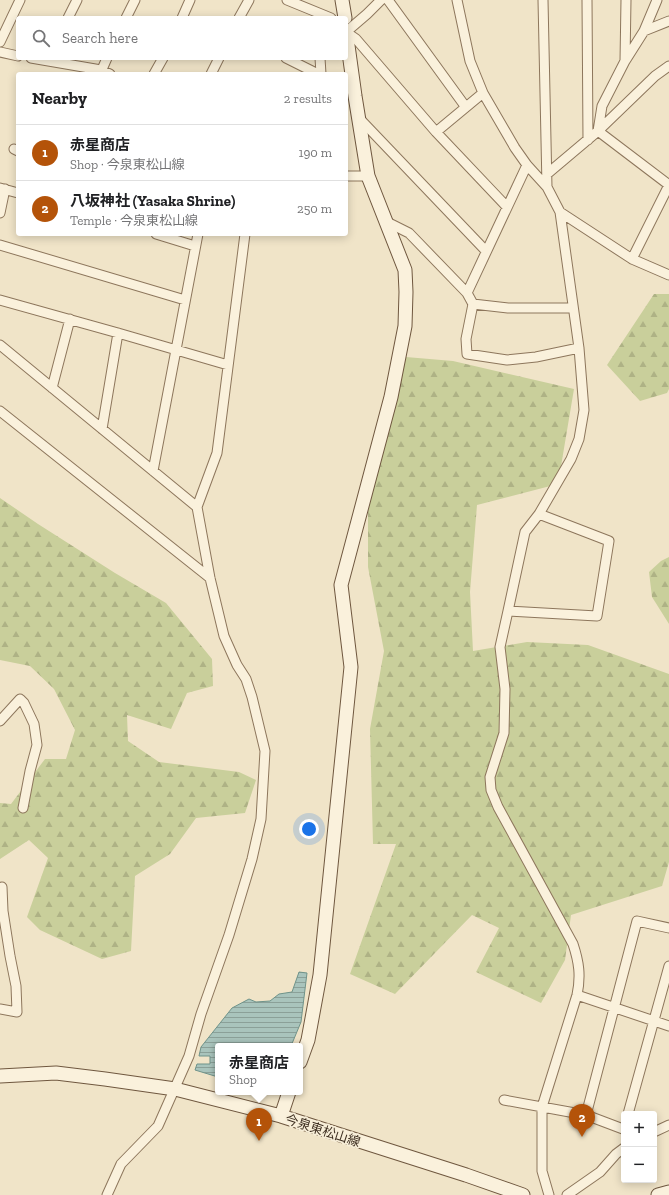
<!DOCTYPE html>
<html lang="en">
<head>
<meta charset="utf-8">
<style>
	:root { --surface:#fff; --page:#f2f2f2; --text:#202124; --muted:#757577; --line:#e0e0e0; --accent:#b45309 }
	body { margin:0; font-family:"Zilla Slab","Noto Sans JP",serif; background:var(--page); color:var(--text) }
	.controls { position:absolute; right:12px; bottom:12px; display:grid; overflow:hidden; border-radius:4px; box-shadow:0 2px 10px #0003 }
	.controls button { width:36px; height:36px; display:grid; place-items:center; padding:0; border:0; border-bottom:1px solid var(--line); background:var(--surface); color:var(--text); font:20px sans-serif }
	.you { position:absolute; left:309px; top:829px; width:14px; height:14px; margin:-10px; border:3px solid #fff; border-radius:50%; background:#1a73e8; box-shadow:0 0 0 6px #1a73e833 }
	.badge { display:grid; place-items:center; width:26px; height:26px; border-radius:50%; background:var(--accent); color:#fff; font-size:13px; font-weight:700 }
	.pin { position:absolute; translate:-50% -33px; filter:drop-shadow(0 1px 2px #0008) }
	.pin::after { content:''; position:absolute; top:21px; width:14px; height:12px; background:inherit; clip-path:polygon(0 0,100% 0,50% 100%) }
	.popup { position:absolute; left:215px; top:1043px; width:88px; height:52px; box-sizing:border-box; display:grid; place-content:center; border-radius:4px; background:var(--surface); filter:drop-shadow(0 1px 3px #0005); font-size:13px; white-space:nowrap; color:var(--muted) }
	.popup b { font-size:15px; color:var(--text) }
	.popup::after { content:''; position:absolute; left:50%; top:100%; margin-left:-8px; border:8px solid transparent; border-top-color:var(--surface) }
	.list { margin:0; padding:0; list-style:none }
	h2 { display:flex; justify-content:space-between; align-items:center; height:52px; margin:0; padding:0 16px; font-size:17px }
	h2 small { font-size:13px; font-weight:400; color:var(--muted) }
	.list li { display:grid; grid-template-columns:26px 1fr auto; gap:12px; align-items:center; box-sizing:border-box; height:56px; padding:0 16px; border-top:1px solid var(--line) }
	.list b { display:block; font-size:15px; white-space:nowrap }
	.list p { margin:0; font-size:13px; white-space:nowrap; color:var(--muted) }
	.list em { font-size:13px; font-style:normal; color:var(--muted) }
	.icon { flex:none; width:22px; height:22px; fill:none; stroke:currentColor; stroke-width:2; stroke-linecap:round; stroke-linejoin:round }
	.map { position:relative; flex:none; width:669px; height:1195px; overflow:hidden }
	.search { position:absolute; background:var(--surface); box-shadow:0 2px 10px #0003; left:16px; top:16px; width:332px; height:44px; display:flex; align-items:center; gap:10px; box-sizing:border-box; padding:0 14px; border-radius:4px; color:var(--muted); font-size:15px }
	.panel { position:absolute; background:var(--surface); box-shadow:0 2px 10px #0003; left:16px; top:72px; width:332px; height:164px; border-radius:4px }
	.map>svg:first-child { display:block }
	.forest { fill:url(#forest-firs) }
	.water { fill:url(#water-rules); stroke:#6f938a }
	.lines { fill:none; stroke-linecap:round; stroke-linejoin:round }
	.street-casing { stroke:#8d765c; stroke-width:11 }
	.secondary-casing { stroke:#6f573f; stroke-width:15 }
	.street { stroke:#faf1dc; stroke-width:9 }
	.secondary { stroke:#faf1dc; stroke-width:13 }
	.labels { text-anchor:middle; stroke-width:3.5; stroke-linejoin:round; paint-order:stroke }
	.street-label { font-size:13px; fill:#3d2e20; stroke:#f7eed8 }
</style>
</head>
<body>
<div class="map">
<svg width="669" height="1195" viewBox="0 0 669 1195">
	<defs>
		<pattern id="forest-firs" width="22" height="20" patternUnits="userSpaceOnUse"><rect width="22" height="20" fill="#c9cf9b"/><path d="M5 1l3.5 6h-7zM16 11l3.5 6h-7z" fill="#aeb285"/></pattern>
		<pattern id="water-rules" width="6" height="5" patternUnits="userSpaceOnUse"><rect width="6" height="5" fill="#a9c4bc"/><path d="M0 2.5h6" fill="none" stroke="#8ba098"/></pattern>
	</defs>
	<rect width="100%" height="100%" fill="#f0e4c8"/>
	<path class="forest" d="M654,294h15v95l-2,4 -27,8 -33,-36z
		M406,357l47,4 121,28 -16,95 -81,21 -7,87 3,59 54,-9 61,3 81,29v188l-7,24 -91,29 -6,45 -24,43 -65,-31 23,-44 -27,-13 -77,79 -45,-20 46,-130h-23l-3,-115 14,-78 -16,-84v-56z
		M0,498l38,26 77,49 51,30 46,56 1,27 -26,7 -16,36 -44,-14 1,26 31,21 80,10 17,8 -11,33 -49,5 -26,36 -35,22 -4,75 -29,8 -62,-29 -13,-13 21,-59 -19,-18 -29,19v-56l11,1 34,-45h21l9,-29 -21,-41 -24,-23 -30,-6z
		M669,557v67l-17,-27 -3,-25 12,-11z"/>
	<path class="water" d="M299,972l8,1 -6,49 -10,24h-73v31l-23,-7 2,-6h13v-8h-11l2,-9 31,-39 17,-9 7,3 14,-1 9,-7 13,-2z"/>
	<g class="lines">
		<g class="street-casing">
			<path id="street" d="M287,0l44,18
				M381,0l-14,14 -21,18 10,7 80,93 71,75
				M388,0l77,106
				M457,0l13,61 13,32 32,55 12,17 20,22 13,25 19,136 5,62 -5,29 -8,20 -32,55 -14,18 -17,79 -8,36 5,42 -1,44 -14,44 1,13 7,17 75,137c6,18 8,32 4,51l-35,112v64l7,24
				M543,0l4,187
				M587,0l1,140
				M626,0l-1,61 -23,45 -4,25 71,54
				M68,18l9,-18
				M126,18l9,-18
				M182,18l8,-18
				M239,18l10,-18
				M644,31l25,-10
				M0,42l20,-42
				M0,52l18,4
				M31,58l70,12 9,4
				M286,58l32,16
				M320,58l1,16
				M625,61l19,-30 13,-31
				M100,74l7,-16
				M154,74l9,-16
				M211,74l8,-16
				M359,118l127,133
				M436,132l47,-39
				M14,149l4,2
				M547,174l51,-43 57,-55 14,-10
				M346,176h22
				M0,188l18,5
				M560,212l72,47 37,16
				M0,213l5,-24
				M385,221l24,12 58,60 6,11 -7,35 1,15 40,6 29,-3 43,-9
				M156,234l39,12
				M0,245l185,55
				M632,259l37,-74
				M467,293l60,-128
				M0,300l118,33 110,32
				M473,304l35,4h65
				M0,345l197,162
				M52,388l18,-69
				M0,411l210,167
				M102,429l16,-96
				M153,471l45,-237
				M508,611l89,5 12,-75 -70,-27
				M0,721l20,-22 4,4 10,21 3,21 -7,26 -7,37
				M577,995l92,31
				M0,1009l17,3 -1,-26 -6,-30 -7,-45 -1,-24
				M504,1100l82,15 37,14
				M628,1114l41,-148
				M586,1115l51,-194 32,7
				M654,1132l15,-7
				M107,1195l14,-31 37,-38 31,-70 12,-42 28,-79 23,-76 9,-40 4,-68 -13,-54 -6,-18 -9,-14 -13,-29 -14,-58 -13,-71 20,-54 28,-219
				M567,1195l33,-23 16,-18 8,-6"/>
		</g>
		<g class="secondary-casing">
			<path id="secondary" d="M342,0l3,18
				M300,1062l8,-22 12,-65 31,-308 -10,-82 50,-188 14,-71 1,-34 -1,-22 -37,-94 -13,-80 -9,-65
				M0,1076l56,-3 49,6 70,10 106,27 185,59 57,20
				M281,1116l8,-24
				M658,1195l11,-3"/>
		</g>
		<use href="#street" class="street"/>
		<use href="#secondary" class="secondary"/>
	</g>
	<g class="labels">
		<g class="street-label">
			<text transform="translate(323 1130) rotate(18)" y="5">今泉東松山線</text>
		</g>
	</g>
</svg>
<div class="controls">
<button>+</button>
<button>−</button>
</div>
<div class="you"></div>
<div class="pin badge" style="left:259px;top:1141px">1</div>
<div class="popup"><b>赤星商店</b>Shop</div>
<div class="pin badge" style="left:582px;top:1137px">2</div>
<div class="search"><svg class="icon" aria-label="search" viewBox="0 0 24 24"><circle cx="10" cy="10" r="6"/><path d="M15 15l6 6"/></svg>Search here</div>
<section class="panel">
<h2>Nearby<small>2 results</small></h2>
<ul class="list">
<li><span class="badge">1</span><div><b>赤星商店</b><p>Shop · 今泉東松山線</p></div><em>190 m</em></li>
<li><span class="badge">2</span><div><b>八坂神社 (Yasaka Shrine)</b><p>Temple · 今泉東松山線</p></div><em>250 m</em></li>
</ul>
</section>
</div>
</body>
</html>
